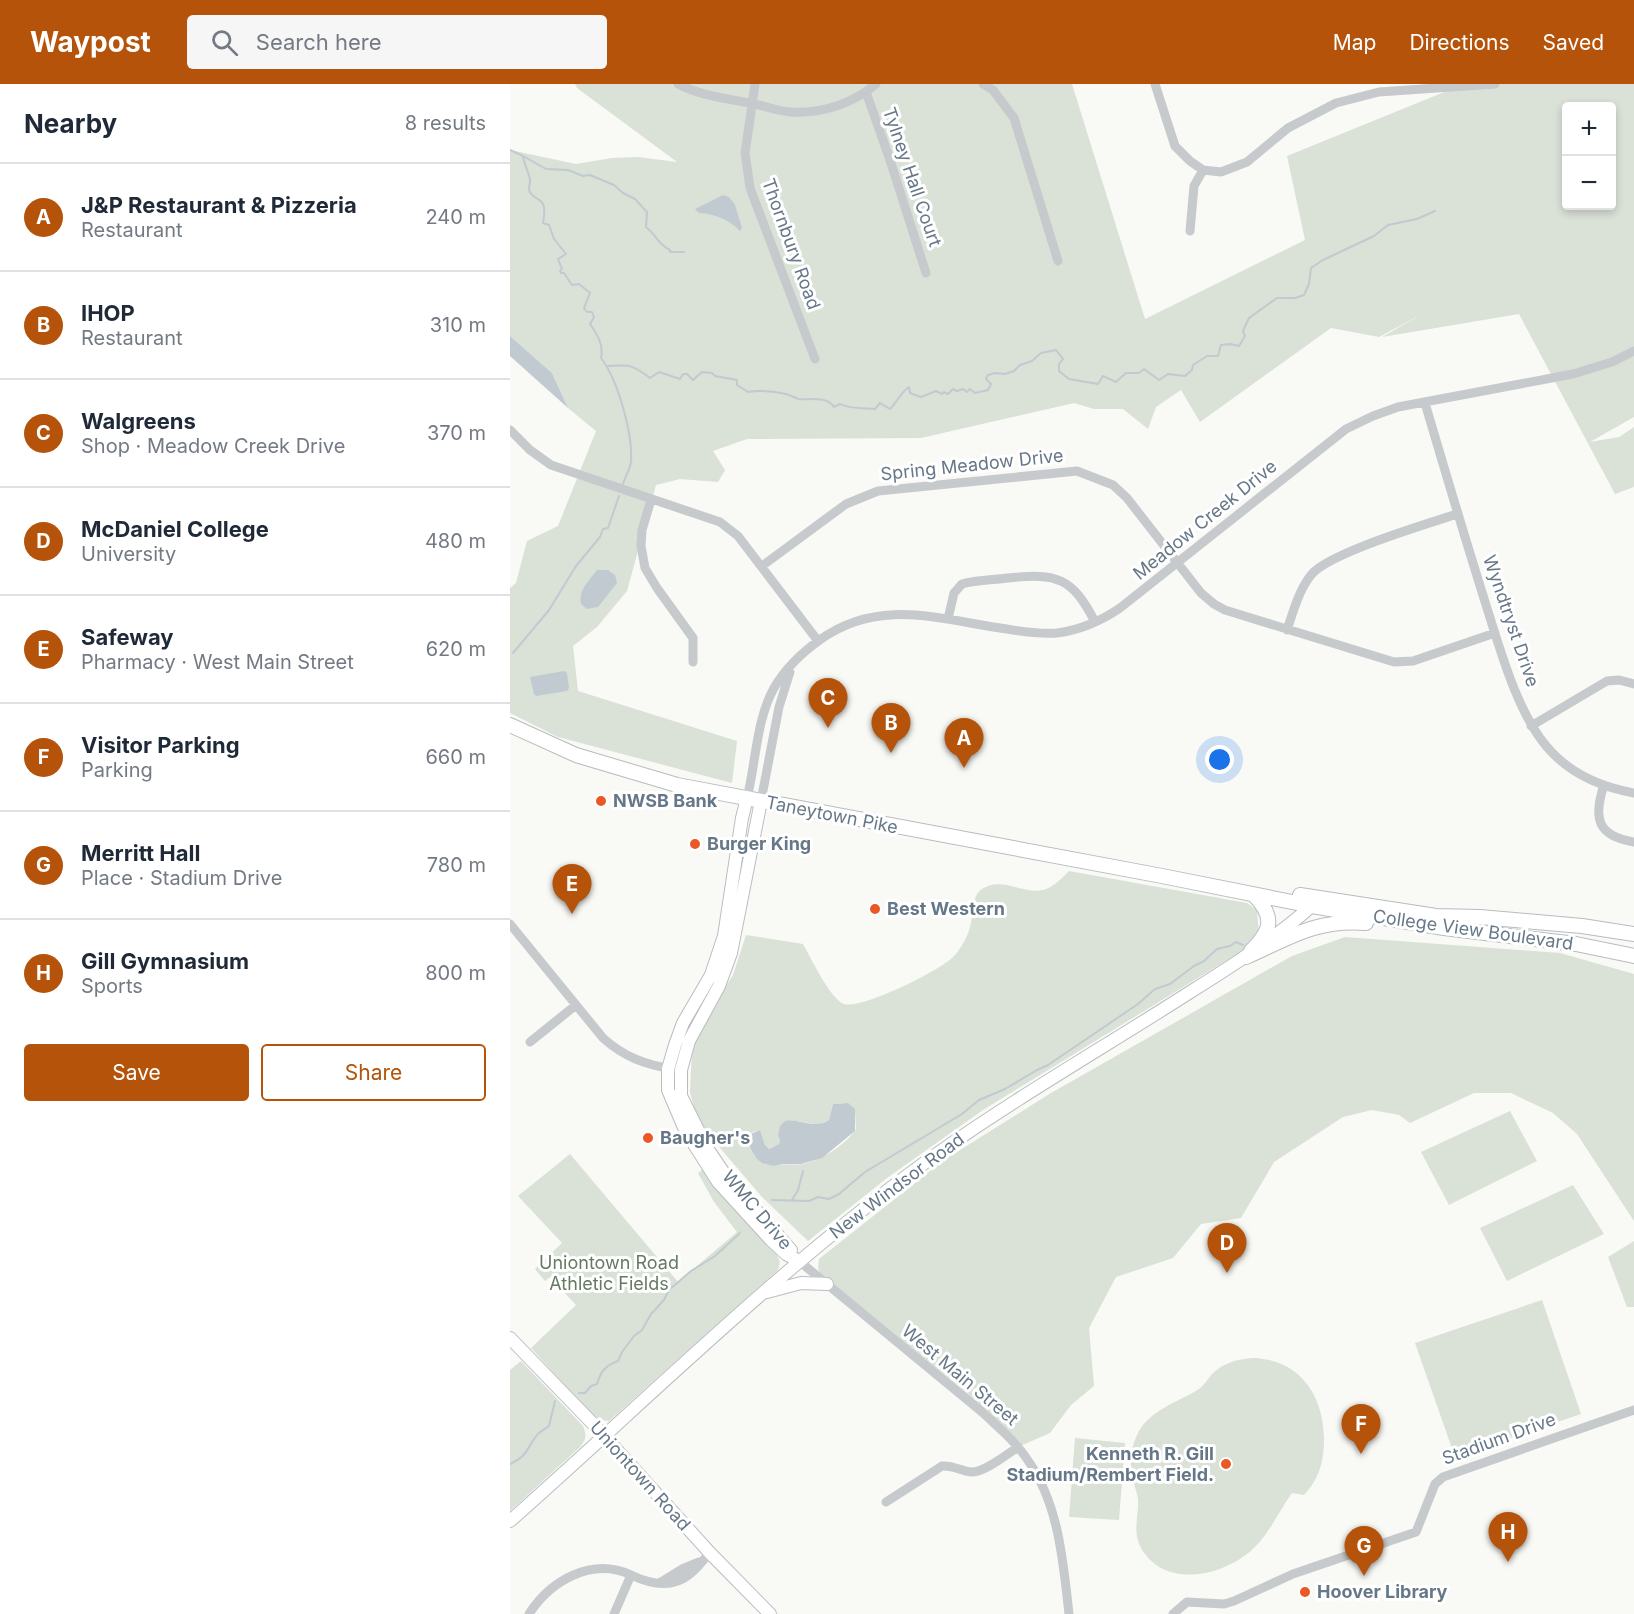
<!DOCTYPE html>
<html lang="en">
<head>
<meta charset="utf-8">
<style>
	:root { --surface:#fff; --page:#f6f6f7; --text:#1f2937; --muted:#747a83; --line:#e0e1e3; --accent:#b45309 }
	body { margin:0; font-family:Inter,sans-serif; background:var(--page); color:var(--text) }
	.controls { position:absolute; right:18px; top:18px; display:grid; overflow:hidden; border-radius:6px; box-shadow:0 3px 9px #0003 }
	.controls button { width:54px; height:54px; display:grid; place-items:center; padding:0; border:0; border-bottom:2px solid var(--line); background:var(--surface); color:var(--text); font:30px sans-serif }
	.you { position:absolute; left:710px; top:676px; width:21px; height:21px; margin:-15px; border:4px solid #fff; border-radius:50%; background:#1a73e8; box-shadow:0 0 0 9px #1a73e833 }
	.badge { display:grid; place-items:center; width:39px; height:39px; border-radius:50%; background:var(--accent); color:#fff; font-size:20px; font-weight:700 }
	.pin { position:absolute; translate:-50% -50px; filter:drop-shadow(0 2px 3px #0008) }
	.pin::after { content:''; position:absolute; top:32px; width:21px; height:18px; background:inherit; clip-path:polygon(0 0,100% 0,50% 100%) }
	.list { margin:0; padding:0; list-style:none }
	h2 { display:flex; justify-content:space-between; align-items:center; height:78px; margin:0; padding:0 24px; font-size:26px }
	h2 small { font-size:20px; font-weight:400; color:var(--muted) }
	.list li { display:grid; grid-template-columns:39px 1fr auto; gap:18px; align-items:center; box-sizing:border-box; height:108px; padding:0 24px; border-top:2px solid var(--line) }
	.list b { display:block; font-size:22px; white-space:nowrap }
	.list p { margin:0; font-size:20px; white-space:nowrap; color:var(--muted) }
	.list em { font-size:20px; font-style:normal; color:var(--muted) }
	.actions { display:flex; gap:12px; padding:18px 24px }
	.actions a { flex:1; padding:14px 0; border:2px solid var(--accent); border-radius:6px; text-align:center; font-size:21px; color:var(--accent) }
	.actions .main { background:var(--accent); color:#fff }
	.icon { flex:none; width:33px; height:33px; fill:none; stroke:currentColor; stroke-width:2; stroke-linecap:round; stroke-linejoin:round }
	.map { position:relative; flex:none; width:1124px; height:1530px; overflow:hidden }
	header { display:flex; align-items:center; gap:36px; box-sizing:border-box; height:84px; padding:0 30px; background:var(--accent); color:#fff }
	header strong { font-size:28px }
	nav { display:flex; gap:33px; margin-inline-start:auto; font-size:21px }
	.search { width:420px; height:54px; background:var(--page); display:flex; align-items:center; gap:15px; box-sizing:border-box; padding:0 21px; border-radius:6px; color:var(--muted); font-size:22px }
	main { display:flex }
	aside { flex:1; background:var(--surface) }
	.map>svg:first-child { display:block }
	.green { fill:#dae1d7; fill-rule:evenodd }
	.water { fill:#c1cad0 }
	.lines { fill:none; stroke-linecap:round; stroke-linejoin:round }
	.stream { stroke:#c1cad0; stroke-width:2 }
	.major-casing { stroke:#b9bdc1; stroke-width:14 }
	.highway-casing { stroke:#b8bcbf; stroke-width:16 }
	.minor { stroke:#c6cacd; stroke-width:9 }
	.major { stroke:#fff; stroke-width:12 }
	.highway { stroke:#fff; stroke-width:14 }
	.poi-dot { fill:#ea5825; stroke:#fff; stroke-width:2 }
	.labels { text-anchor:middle; stroke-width:6; stroke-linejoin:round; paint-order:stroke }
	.street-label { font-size:18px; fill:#667888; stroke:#fff }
	.poi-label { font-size:18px; font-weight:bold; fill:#667888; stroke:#fff; text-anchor:start }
	.park-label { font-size:18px; fill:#667a62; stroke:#fff }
</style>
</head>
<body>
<header>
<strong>Waypost</strong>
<div class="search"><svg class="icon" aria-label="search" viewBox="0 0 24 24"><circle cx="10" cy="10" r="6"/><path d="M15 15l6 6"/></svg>Search here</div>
<nav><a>Map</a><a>Directions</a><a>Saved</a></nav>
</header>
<main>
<aside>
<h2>Nearby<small>8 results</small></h2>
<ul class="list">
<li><span class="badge">A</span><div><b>J&amp;P Restaurant &amp; Pizzeria</b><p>Restaurant</p></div><em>240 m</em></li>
<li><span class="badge">B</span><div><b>IHOP</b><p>Restaurant</p></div><em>310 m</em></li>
<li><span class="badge">C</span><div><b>Walgreens</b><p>Shop · Meadow Creek Drive</p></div><em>370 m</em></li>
<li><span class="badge">D</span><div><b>McDaniel College</b><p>University</p></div><em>480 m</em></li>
<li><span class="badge">E</span><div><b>Safeway</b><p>Pharmacy · West Main Street</p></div><em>620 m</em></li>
<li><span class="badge">F</span><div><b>Visitor Parking</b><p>Parking</p></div><em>660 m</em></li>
<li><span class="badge">G</span><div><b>Merritt Hall</b><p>Place · Stadium Drive</p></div><em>780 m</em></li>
<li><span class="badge">H</span><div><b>Gill Gymnasium</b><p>Sports</p></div><em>800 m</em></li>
</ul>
<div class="actions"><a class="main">Save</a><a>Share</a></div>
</aside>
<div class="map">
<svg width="1124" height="1530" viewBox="0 0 1124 1530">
	<rect width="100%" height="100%" fill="#f9f9f6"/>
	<path class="green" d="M65,0h497l73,235 160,-79 -18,-84 177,-72h170v333l-44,25 29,-5 15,-10v60l-19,7 -96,-180 -137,23 40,-23 -43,23 -48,-9 -131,94 -19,-32 -25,17 -8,22 -25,-20h-29l-20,-6 -153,35 -174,1 -34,12 12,19 -7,12 -38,-3 -24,6 -29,106 -30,36 -24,19 5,45 159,50 -5,42 -174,-46 -48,-24v-125l6,-5 11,-42 31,-15 38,-95 -28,-23 -16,-35 -42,-37v-186l66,14 36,-6 26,-1 39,5 -100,-74zM1056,22h46v100h-46z
		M559,787l178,32 10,7 2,26 -9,10 -267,164 -96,68 -79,63 -46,-44 -53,-62 -14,-23 -5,-20 2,-43 18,-36 23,-38 13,-40 57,9c8,14 27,55 41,60 17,6 100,-35 111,-49 6,-7 13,-19 15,-28 4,-12 1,-31 12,-38 23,-15 47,12 70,-3 6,-4 12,-10 17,-15zM335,1019l10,8 1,18c-10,16 -36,32 -54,35 -10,2 -19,-2 -28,2 -13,-7 -31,-15 -26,-32l12,-4 5,15 3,4 11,-5 1,-4 -2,-4 6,-12 13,-3 22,4 10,-5 4,-16z
		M835,853l215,16 74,21v247l-57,-87 -24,-21 -42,-20h-37l-64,30 -11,-8 -27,-5 -29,7 -69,45 -33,56 -40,6 -28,34 -57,19 -27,51 5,58 -23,19 -21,28 -32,14 -196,-170 -4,-8 1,-10 125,-99 107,-67 241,-137z
		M1000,1027l27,50 -88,44 -28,-53z
		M60,1070l108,128 59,-50 -23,-30 -16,-29 5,-4 73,84 4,9 -2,8 -169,151 -9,-1 -13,-10 -56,-62 45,-43 -26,-28 -5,4 -10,-12 27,-26 -44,-47z
		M1063,1101l31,49 -97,47 -27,-53z
		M1124,1157v66h-7l-19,-50z
		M1032,1216l39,114 -126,43 -40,-114z
		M743,1274c50,2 72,41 71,86 -1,21 -6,36 -20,51l-12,-2c-13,18 -23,41 -39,56 -29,27 -88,41 -112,-1 -9,-17 -2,-32 -3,-49 -1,-6 -3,-12 -5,-18 -4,-17 -3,-32 5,-48 11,-22 39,-31 58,-42 7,-4 11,-11 16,-17 11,-11 26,-15 41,-16z
		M11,1277l62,65c4,10 3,13 -3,21l-70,64v-141z
		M565,1354l50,5 -6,77 -50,-3z"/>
	<path class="water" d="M213,111l6,2 6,8 7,23 -2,3c-12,-12 -25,-17 -41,-18l-4,-4z
		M0,252l42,37 16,35 -58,-52z
		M87,486h11l7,5 2,8 -19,24 -11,2 -6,-5c-3,-14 8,-23 16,-34z
		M54,587l3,2 2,15 -2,3 -31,5 -2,-2 -4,-17z
		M338,1019l7,6v22l-33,27 -21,6h-19l-8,2 -12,-3 -5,-4 -7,-11 -4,-12 14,-6 5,15 4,4 10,-5 1,-4 -2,-4 2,-10 5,-5c15,-3 29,9 44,-1l4,-16z"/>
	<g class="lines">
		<path class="stream" d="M0,66l13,6c1,9 6,16 7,24 0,3 -1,7 -1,10 4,13 20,3 14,33l6,2 5,14 12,15 -8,5 4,10 -2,2 1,2h3l8,12 7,-1 11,9 -6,15 3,4h5l2,5 -4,7c7,10 14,21 11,34 17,22 32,76 30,104 -1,7 -6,15 -8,22
			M13,72l23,13 22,1 15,6 7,-1 24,10 9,8 12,6 12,13 -1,15c10,8 13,18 24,23v2h14
			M98,282c21,-1 24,-2 42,12l9,-6 21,7 3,-5h4l6,6 9,-8 10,1 3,3 22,4v5l11,7c12,-2 26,-1 38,2 4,1 9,4 13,5 12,1 28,-3 35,8l6,-3c9,5 24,4 35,5l5,-6 10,6c7,-7 12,-18 19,-22l1,6 11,4 15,-6 6,3 2,-2 4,2 5,-5 4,2 6,-2 4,3 3,-3 5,4 13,-3 3,-6 -5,-5 2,-4 7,-2 10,1 9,-3 6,-6 12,-4 9,-8 15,-3 7,9 -4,5v7l10,8 29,5 5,-8 13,6 10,-9h13l5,-4 15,11 9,-6 17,2 7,-6 1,-5 14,-9h11l3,-11 9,-1 9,2 6,-10 -2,-5 6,-13 28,-20h18l9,-3 5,-11 2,-16 12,-8 51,-24 14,-11 29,-6 18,-8
			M3,569l36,-43 27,-44 24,-29 3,-8 5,-1 11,-32
			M262,1116l37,1 9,-4 11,2 10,-5 26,-22 97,-58 17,-14 26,-11 32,-19 11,-5 90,-61 17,-15 15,-5 24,-18 10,-5 13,-12 13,-3 6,-4 7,3
			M282,1116l6,-10 5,-19
			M69,1309h6l6,-7 6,-2c4,-13 8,-18 21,-23l4,-9 12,-16 8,-6 9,-16 13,-14 5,-10 22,-19 24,-15 25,-23
			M0,1380c18,-8 16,-15 27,-29 3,-4 8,-6 12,-9l6,-25"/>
		<g class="major-casing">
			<path id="major" d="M237,714l-5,20 -18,118 -13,39 -28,48 -8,22 -7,24v21l17,40 33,52 53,58 15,14 13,7
				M251,717l-30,152 -12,33 -30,55 -8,29v26l26,52 19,28 65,74
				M257,1208l34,-9 26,1
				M0,1254l87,90 113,125 60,61
				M0,1437c139,-123 272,-256 424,-365 80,-57 167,-107 250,-160 46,-29 93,-58 133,-95"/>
		</g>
		<g class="highway-casing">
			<path id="highway" d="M0,641l66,30 101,30 485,91 150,30 132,22 132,16 58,12
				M790,811l136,21 44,1 102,9 52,8
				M741,867c21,-21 24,-34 3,-56
				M736,873c43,-19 70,-38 120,-34"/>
		</g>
		<path class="minor" d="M168,0c23,12 47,14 71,19 14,2 27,8 41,9 31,2 62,-8 86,-28
			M245,0l-10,69 5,35 65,171
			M473,0l10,6 21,28 44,143
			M645,0l20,62 15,15 13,9 18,2 26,-10 41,-34 48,-25 43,-11 116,-8
			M356,8l24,68 36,113
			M680,147l4,-45 9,-16
			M915,319c20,68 40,135 61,202 14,44 31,107 61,142 22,26 54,40 87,46
			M0,346l20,20 21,15 169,57 18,14 80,105
			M141,416l-9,30 -1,16 4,22 12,20 36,50v24
			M252,482l84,-62 32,-13 199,-20 36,14 14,13 74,95 13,11 11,6 169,52 19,-1 82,-28
			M438,535l6,-26 8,-9c14,-4 31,-4 46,-6 49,-5 64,-1 87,44
			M777,546c6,-18 12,-40 24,-55 17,-22 116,-51 146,-61
			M1021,642l76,-45 12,-1 15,4
			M1094,701c-11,33 -7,51 30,57
			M237,714c9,-35 9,-78 27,-110 11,-19 30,-37 47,-49 60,-42 120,-19 186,-10 17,3 33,5 50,4 23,-3 44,-12 63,-25l226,-179 27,-13 25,-9 175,-33 39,-12 22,-11
			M251,717l18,-94 11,-35
			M0,840l93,114c21,19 43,27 70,31
			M20,958l46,-37
			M289,1177l183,151c16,15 33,29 45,47 32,45 36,102 42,155
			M376,1418l56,-36c11,-1 19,5 29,6 13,1 36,-18 47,-25
			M121,1491c19,9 41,14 59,-1 8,-6 13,-14 20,-21
			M151,1498l21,-13 17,-7
			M19,1530c22,-34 63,-57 102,-39l-17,39
			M663,1530l14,-12 37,2 10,-3 59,-27 123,-42 19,-48 8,-7 191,-67"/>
		<use href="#major" class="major"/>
		<use href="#highway" class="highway"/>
	</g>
	<g class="poi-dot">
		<circle cx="91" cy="717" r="6"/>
		<circle cx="185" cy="760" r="6"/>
		<circle cx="365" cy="825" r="6"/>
		<circle cx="138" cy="1054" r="6"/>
		<circle cx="716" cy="1380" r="6"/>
		<circle cx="795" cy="1508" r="6"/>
	</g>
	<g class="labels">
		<g class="street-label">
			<text transform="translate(402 93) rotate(71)" y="6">Tylney Hall Court</text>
			<text transform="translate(281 160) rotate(70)" y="6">Thornbury Road</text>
			<text transform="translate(462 381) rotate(-6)" y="6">Spring Meadow Drive</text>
			<text transform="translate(695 436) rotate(-39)" y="6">Meadow Creek Drive</text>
			<text transform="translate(1001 537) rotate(71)" y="6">Wyndtryst Drive</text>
			<text transform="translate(322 731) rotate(11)" y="6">Taneytown Pike</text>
			<text transform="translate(963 846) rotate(8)" y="6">College View Boulevard</text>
			<text transform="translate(387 1102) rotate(-37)" y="6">New Windsor Road</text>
			<text transform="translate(247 1126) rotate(50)" y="6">WMC Drive</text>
			<text transform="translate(450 1291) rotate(40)" y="6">West Main Street</text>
			<text transform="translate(989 1355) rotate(-20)" y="6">Stadium Drive</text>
			<text transform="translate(130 1392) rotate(48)" y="6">Uniontown Road</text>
		</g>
		<g class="poi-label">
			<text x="103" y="723">NWSB Bank</text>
			<text x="197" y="766">Burger King</text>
			<text x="377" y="831">Best Western</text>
			<text x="150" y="1060">Baugher's</text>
			<text x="704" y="1376" text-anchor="end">Kenneth R. Gill<tspan x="704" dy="21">Stadium/Rembert Field.</tspan></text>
			<text x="807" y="1514">Hoover Library</text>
		</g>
		<g class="park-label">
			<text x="99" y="1185">Uniontown Road<tspan x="99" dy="21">Athletic Fields</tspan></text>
		</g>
	</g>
</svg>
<div class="controls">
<button>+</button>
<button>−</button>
</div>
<div class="you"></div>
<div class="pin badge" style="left:454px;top:684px">A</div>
<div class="pin badge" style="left:381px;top:669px">B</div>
<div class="pin badge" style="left:318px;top:644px">C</div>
<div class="pin badge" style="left:717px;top:1189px">D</div>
<div class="pin badge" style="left:62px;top:830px">E</div>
<div class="pin badge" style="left:851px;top:1370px">F</div>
<div class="pin badge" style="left:854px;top:1492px">G</div>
<div class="pin badge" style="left:998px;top:1478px">H</div>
</div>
</main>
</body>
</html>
